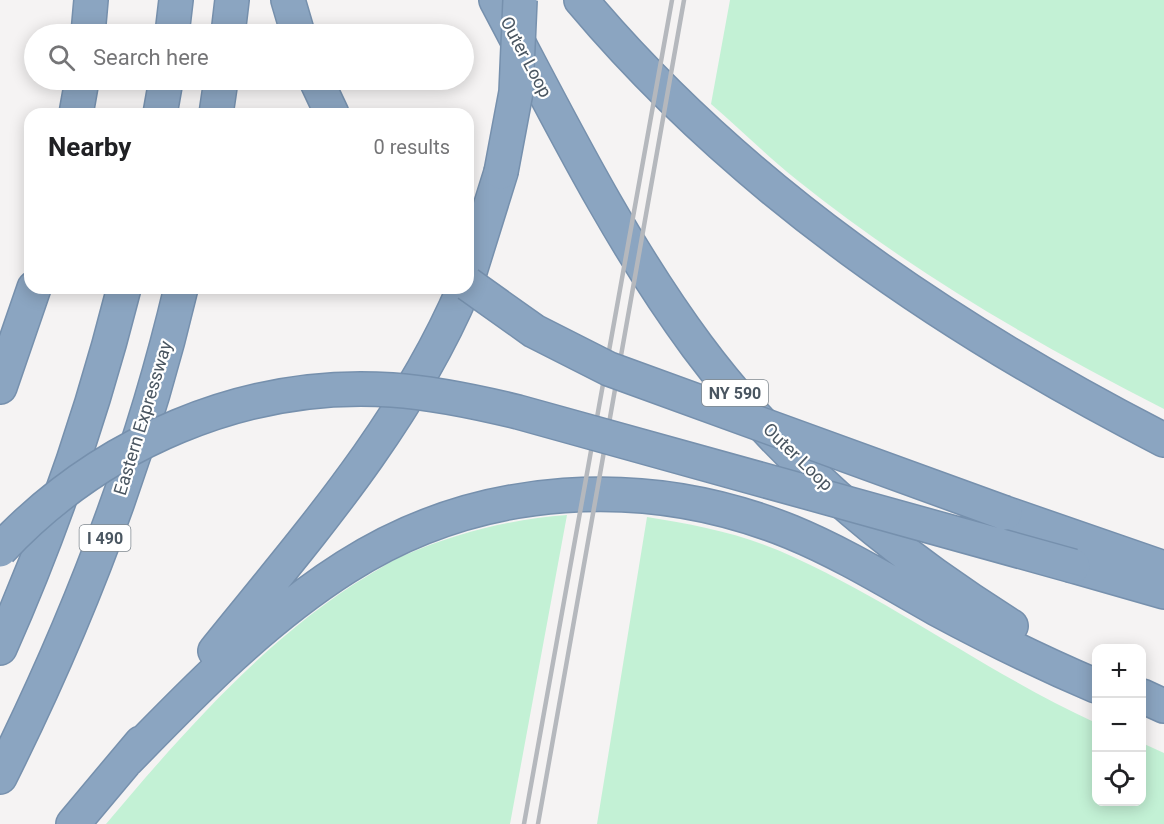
<!DOCTYPE html>
<html lang="en">
<head>
<meta charset="utf-8">
<style>
	:root { --surface:#fff; --page:#f2f2f2; --text:#202124; --muted:#757577; --line:#e0e0e0 }
	body { margin:0; font-family:Roboto,sans-serif; background:var(--page); color:var(--text) }
	.controls { position:absolute; right:18px; bottom:18px; display:grid; overflow:hidden; border-radius:12px; box-shadow:0 3px 15px #0003 }
	.controls button { width:54px; height:54px; display:grid; place-items:center; padding:0; border:0; border-bottom:2px solid var(--line); background:var(--surface); color:var(--text); font:30px sans-serif }
	.list { margin:0; padding:0; list-style:none }
	h2 { display:flex; justify-content:space-between; align-items:center; height:78px; margin:0; padding:0 24px; font-size:26px }
	h2 small { font-size:20px; font-weight:400; color:var(--muted) }
	.icon { flex:none; width:33px; height:33px; fill:none; stroke:currentColor; stroke-width:2; stroke-linecap:round; stroke-linejoin:round }
	.map { position:relative; flex:none; width:1164px; height:824px; overflow:hidden }
	.search { position:absolute; background:var(--surface); box-shadow:0 3px 15px #0003; left:24px; top:24px; width:450px; height:66px; display:flex; align-items:center; gap:15px; box-sizing:border-box; padding:0 21px; border-radius:33px; color:var(--muted); font-size:22px }
	.panel { position:absolute; background:var(--surface); box-shadow:0 3px 15px #0003; left:24px; top:108px; width:450px; height:186px; border-radius:18px }
	.map>svg:first-child { display:block }
	.green { fill:#c3f1d5 }
	.lines { fill:none; stroke-linecap:round; stroke-linejoin:round }
	.motorway-casing { stroke:#7690ad; stroke-width:36 }
	.motorway { stroke:#8ba5c1; stroke-width:33 }
	.rail { stroke:#b5b8bd; stroke-width:4.5 }
	.motorway-bridge-casing { stroke:#7690ad; stroke-width:36; stroke-linecap:butt }
	.motorway-bridge { stroke:#8ba5c1; stroke-width:33 }
	.labels { text-anchor:middle; stroke-width:4.5; stroke-linejoin:round; paint-order:stroke }
	.shield { fill:#fff; stroke:#808990; stroke-width:1.5 }
	.shield-label { font-size:16px; font-weight:bold; fill:#4a5661 }
	.street-label { font-size:18px; fill:#4a5661; stroke:#fff }
</style>
</head>
<body>
<div class="map">
<svg width="1164" height="824" viewBox="0 0 1164 824">
	<rect width="100%" height="100%" fill="#f5f3f3"/>
	<path class="green" d="M730,0h434v409c-128,-65 -255,-139 -367,-229 -30,-24 -57,-51 -86,-76z
		M567,515l-57,309h-404c75,-89 162,-189 263,-249 12,-7 23,-15 36,-20 51,-22 107,-36 162,-40z
		M647,517c45,7 91,16 133,34 110,48 207,122 316,172v79h46v-59l22,10v71h-567z"/>
	<g class="lines">
		<g class="motorway-casing">
			<path id="motorway" d="M288,0l10,34
				M496,0c62,117 122,239 201,346 83,112 196,206 314,280
				M581,0c159,189 365,328 583,440
				M88,34l3,-34
				M172,34l4,-34
				M228,34l4,-34
				M316,80l16,34
				M76,114l6,-34
				M160,114l6,-34
				M216,114l5,-34
				M468,278l33,-106
				M0,387l34,-99
				M1005,513l159,55
				M1073,566l91,26
				M0,648c52,-117 93,-237 124,-360
				M215,651c92,-114 191,-226 249,-363
				M1142,696l22,10
				M127,760c68,-70 137,-141 219,-193 133,-85 300,-94 445,-35 51,21 98,50 146,77 52,28 105,54 159,77
				M0,777c78,-156 141,-319 181,-489
				M73,824l68,-81"/>
		</g>
		<use href="#motorway" class="motorway"/>
		<path class="rail" d="M524,824l148,-824
			M538,824l146,-824"/>
		<g class="motorway-bridge-casing">
			<path id="motorway-bridge" d="M501,172l15,-80 4,-92
				M468,284l66,47 75,38 396,144
				M0,550c100,-107 245,-170 392,-160 43,3 85,12 126,22l555,154"/>
		</g>
		<use href="#motorway-bridge" class="motorway-bridge"/>
	</g>
	<g class="labels">
		<g class="shield">
			<rect x="702" y="380" width="66" height="26" rx="4.5"/>
			<rect x="79.5" y="525" width="51" height="26" rx="4.5"/>
		</g>
		<g class="shield-label">
			<text x="735" y="399">NY 590</text>
			<text x="105" y="544">I 490</text>
		</g>
		<g class="street-label">
			<text transform="translate(526 57) rotate(62)" y="6">Outer Loop</text>
			<text transform="translate(143 418) rotate(-73)" y="6">Eastern Expressway</text>
			<text transform="translate(798 457) rotate(44)" y="6">Outer Loop</text>
		</g>
	</g>
</svg>
<div class="controls">
<button>+</button>
<button>−</button>
<button><svg class="icon" aria-label="locate" viewBox="0 0 24 24"><circle cx="12" cy="12" r="6"/><path d="M12 2v4M12 18v4M2 12h4M18 12h4"/></svg></button>
</div>
<div class="search"><svg class="icon" aria-label="search" viewBox="0 0 24 24"><circle cx="10" cy="10" r="6"/><path d="M15 15l6 6"/></svg>Search here</div>
<section class="panel">
<h2>Nearby<small>0 results</small></h2>
<ul class="list">
</ul>
</section>
</div>
</body>
</html>
